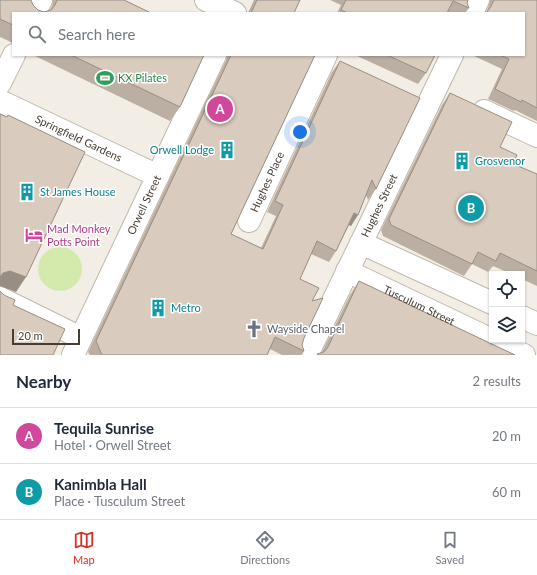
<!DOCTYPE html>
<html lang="en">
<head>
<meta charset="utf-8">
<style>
	:root { --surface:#fff; --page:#f6f6f7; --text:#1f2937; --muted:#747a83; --line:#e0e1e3; --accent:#d93025 }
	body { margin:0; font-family:Lato,sans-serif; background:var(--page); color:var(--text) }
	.controls { position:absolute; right:12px; bottom:12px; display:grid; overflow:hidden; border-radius:0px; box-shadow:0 1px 3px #0004 }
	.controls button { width:36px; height:36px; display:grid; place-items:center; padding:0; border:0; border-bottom:1px solid var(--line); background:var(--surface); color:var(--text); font:20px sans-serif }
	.scale { position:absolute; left:12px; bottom:10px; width:68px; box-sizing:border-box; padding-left:4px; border:2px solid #463d34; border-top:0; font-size:11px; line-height:14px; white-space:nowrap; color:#463d34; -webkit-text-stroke:3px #fff; paint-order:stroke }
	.you { position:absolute; left:300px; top:132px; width:14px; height:14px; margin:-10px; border:3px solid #fff; border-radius:50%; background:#1a73e8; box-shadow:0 0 0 6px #1a73e833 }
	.badge { display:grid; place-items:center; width:26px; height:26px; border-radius:50%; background:var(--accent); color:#fff; font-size:13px; font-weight:700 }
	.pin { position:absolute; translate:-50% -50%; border:2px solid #fff; box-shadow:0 1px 4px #0006 }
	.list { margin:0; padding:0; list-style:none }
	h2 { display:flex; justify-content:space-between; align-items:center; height:52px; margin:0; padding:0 16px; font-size:17px }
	h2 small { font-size:13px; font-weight:400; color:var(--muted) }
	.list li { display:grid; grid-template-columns:26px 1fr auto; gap:12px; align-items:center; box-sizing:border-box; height:56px; padding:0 16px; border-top:1px solid var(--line) }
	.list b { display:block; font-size:15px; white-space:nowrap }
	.list p { margin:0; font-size:13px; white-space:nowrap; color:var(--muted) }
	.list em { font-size:13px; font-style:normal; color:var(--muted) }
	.icon { flex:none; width:22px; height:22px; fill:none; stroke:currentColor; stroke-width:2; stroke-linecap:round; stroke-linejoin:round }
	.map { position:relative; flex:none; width:537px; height:355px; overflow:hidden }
	.search { position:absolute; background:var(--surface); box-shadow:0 1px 3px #0004; left:12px; right:12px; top:12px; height:44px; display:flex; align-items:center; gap:10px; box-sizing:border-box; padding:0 14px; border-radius:0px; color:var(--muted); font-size:15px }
	.sheet { height:164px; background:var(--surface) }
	nav { display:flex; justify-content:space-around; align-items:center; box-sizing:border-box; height:56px; border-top:1px solid var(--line); background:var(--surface); font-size:11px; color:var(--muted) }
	nav a { display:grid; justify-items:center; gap:2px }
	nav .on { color:var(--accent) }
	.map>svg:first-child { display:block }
	.green { fill:#d4eaac }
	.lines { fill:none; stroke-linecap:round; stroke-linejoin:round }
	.minor-casing { stroke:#c2b7aa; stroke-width:24 }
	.minor { stroke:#fff; stroke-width:22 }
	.wall { fill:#bbafa3 }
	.shaded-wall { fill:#988e84 }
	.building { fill:#d9cbbd; stroke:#988e84 }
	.labels { text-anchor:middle; stroke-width:3; stroke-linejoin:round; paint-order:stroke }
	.leisure-label { font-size:11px; fill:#27864d; stroke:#fff; text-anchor:start }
	.street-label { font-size:11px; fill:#463d34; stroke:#fff }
	.culture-label { font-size:11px; fill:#0d838f; stroke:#fff; text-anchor:start }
	.hotel-label { font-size:11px; fill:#b23c85; stroke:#fff; text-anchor:start }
	.worship-label { font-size:11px; fill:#5b616d; stroke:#fff; text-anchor:start }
</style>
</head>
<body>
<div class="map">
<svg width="537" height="355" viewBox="0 0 537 355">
	<rect width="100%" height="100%" fill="#f3eee5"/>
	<path class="green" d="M38 269a22 22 0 1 1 44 0a22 22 0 1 1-44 0Z"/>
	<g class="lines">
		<g class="minor-casing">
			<g id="minor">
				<path d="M206,0l29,13"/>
				<path d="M34,13l7,-13"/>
				<path d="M472,13l6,-13"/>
				<path d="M0,83l14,-28"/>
				<path id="s1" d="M0,101l158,75"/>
				<path d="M484,111l53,25"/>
				<path id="s2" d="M249,221l77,-166"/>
				<path d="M361,243l131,60"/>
				<path id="s3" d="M347,271l145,69"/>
				<path d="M0,298l81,40"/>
				<path d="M522,317l15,7"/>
				<path d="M492,340l32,15"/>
				<path id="s4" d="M73,355l142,-300"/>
				<path id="s5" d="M307,355l145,-300"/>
			</g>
		</g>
		<use href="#minor" class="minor"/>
	</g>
	<path class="wall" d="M0,0l33,5 5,5 6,2 6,-2 2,-4 1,-6h71l27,13h-138v30l-13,-6z
		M254,0h46l-6,13h-46z
		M330,0h138l-1,3 2,5 -4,5h-128l4,-8z
		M490,0h47v121l-22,-11 -1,1 -26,-12 14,-30 -30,-14h52v-42h-38l3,-8z
		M33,55h171l-24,52 -10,14z
		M227,55h88l-84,179 30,14 15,-32 -9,-4 65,-140 8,-11 36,128 -8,11 -2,-5 -15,31 -2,-1 -13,26 -7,11 -18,-8 -11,25 12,22 -10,44 2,6 -2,4h-20l-12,-6 -3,6h-177l-2,-3 138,-292z
		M355,55h80l-9,18 -8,11z
		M450,93l50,54 13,17 24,10v112l-15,-7v-5h-11l-18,-8 -5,6 -16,-8 -8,12 -81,-40 -2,-6 61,-125z
		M359,281l156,74h-198l5,-3 28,-57z"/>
	<path class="shaded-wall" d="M354,213l4,2 -7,11 -4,-2z
		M10,271l16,6 -10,15 -16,-6v-9l3,-4z"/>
	<path class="building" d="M0,0h31l2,5 5,5 6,2 7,-2 4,-5 2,-5h67l27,13h-138v12l-13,-6z
		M257,0h43l-6,13h-43z
		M346,0h122l-1,3 2,5 -16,-7 -6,12h-99l-7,-3z
		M494,0h43v108l-15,-8 -1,2 -26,-13 14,-30 -9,-4h24v-42h-38l4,-5z
		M71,55h133l-24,52z
		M231,55h84l-84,179 32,15 20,-44 -8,-4 65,-140 80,37 -44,91 -4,-9 -14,35 -4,-2 -18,38 -19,-10 -17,38 19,9 -7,13 11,-3 -19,40 -2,7 2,6 -29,-14 -8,18h-165l-6,-14z
		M387,55h48l-9,18z
		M450,93l62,29 -12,25 17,8 -4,9 24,10v97l-37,-18 -4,8 -18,-9 -6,12 -81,-39 -2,-6z
		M0,114l7,3 1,-2 77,37 -59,125 -16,-6 -7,2 -3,4z
		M359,281l156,74h-196l-2,-1 7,-2 4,-5z
		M0,291l4,4 11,5 -2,5 52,24 -12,26h-53z"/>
	<defs>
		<g id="stadium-bare" transform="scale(1.38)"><path d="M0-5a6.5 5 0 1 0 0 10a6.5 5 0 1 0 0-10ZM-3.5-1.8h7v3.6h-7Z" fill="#2e9e5b" stroke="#fff" stroke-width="2.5" paint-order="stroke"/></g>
		<g id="building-bare" transform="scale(1.38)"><path d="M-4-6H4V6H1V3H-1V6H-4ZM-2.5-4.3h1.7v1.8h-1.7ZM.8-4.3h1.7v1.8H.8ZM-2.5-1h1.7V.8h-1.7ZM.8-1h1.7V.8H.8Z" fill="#0f9aa8" stroke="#fff" stroke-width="2.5" paint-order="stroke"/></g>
		<g id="hotel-bare" transform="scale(1.38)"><path d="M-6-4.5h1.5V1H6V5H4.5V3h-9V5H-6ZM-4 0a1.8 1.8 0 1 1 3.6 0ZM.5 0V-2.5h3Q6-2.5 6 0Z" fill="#d1479c" stroke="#fff" stroke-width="2.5" paint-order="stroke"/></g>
		<g id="church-bare" transform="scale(1.38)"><path d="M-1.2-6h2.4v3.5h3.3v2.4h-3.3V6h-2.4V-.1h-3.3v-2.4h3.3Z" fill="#6b7280" stroke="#fff" stroke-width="2.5" paint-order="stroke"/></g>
	</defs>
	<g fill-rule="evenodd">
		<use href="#stadium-bare" x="105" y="78"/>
		<use href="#building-bare" x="227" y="150"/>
		<use href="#building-bare" x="462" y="161"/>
		<use href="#building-bare" x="27" y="192"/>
		<use href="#hotel-bare" x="34" y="235"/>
		<use href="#building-bare" x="158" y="308"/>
		<use href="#church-bare" x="254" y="329"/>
	</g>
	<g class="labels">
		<g class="leisure-label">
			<text x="118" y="82">KX Pilates</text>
		</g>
		<g class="street-label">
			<text dy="4" stroke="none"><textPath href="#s1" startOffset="87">Springfield Gardens</textPath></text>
			<text dy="4" stroke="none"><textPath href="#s2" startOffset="43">Hughes Place</textPath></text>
			<text dy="4" stroke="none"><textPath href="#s4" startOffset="166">Orwell Street</textPath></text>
			<text dy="4" stroke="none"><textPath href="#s5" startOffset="166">Hughes Street</textPath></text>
			<text dy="4" stroke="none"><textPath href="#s3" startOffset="80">Tusculum Street</textPath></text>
		</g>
		<g class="culture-label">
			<text x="214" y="154" text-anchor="end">Orwell Lodge</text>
			<text x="475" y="165">Grosvenor</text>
			<text x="40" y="196">St James House</text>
			<text x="171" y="312">Metro</text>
		</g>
		<g class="hotel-label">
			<text x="47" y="233">Mad Monkey<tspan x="47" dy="13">Potts Point</tspan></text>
		</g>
		<g class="worship-label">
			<text x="267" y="333">Wayside Chapel</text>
		</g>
	</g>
</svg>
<div class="controls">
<button><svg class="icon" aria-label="locate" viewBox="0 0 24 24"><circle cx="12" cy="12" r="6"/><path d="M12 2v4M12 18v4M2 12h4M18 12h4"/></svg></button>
<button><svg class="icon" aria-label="layers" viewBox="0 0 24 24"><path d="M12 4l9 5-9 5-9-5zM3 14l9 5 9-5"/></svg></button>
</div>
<div class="scale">20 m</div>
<div class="you"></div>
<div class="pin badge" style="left:220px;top:109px;background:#d1479c">A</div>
<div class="pin badge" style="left:471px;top:208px;background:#0f9aa8">B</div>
<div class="search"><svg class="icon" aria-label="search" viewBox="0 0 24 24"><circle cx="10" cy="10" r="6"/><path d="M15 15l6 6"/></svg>Search here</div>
</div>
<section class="sheet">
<h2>Nearby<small>2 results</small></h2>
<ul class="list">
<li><span class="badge" style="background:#d1479c">A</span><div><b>Tequila Sunrise</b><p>Hotel · Orwell Street</p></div><em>20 m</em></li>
<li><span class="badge" style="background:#0f9aa8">B</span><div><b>Kanimbla Hall</b><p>Place · Tusculum Street</p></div><em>60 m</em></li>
</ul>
</section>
<nav>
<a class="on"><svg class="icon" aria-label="map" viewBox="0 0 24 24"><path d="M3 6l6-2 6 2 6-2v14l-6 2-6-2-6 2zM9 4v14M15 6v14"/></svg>Map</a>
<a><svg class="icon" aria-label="directions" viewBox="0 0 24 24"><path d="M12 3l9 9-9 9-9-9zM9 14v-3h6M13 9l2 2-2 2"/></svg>Directions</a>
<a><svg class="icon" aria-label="saved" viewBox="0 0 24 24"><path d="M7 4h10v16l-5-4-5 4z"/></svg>Saved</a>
</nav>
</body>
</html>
